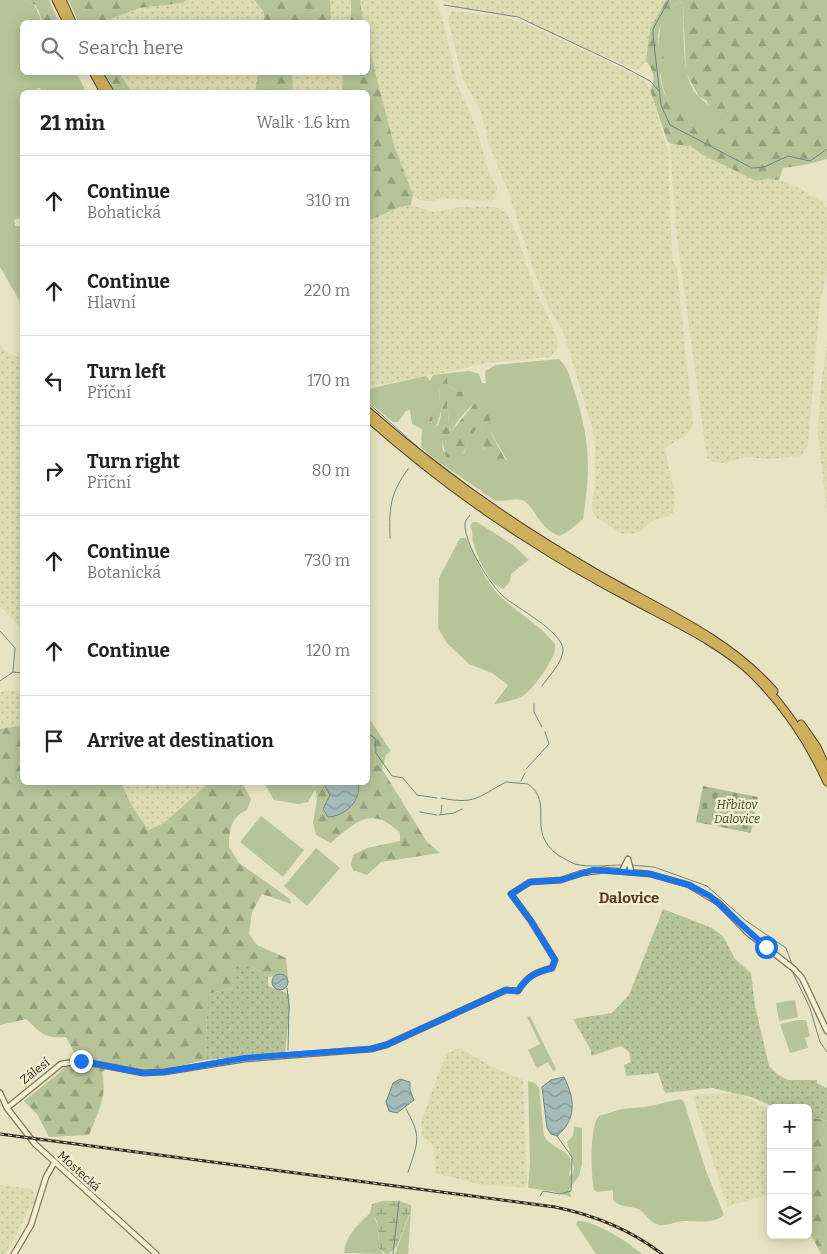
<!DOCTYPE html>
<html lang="en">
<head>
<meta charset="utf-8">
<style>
	:root { --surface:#fff; --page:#f6f6f6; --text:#222; --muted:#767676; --line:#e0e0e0 }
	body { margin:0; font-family:Bitter,serif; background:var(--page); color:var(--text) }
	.controls { position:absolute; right:15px; bottom:15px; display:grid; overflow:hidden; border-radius:8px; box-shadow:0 2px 12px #0003 }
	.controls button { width:45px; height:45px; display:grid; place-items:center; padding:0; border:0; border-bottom:1px solid var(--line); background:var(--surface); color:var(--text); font:25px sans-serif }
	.stop { position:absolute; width:15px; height:15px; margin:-11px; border:4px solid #1a73e8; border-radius:50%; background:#fff }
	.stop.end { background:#1a73e8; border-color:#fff; box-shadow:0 1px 5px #0008 }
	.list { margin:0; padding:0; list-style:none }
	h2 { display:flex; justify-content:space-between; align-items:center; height:65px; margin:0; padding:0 20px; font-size:21px }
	h2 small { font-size:16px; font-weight:400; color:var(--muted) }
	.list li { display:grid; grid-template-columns:32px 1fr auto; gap:15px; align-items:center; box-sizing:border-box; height:90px; padding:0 20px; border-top:1px solid var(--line) }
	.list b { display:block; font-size:19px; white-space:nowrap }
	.list p { margin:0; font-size:16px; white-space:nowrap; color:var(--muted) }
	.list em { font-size:16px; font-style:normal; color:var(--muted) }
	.icon { flex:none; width:28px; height:28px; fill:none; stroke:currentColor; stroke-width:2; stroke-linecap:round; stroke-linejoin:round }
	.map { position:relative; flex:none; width:827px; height:1254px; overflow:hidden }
	.search { position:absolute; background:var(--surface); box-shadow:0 2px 12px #0003; left:20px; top:20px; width:350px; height:55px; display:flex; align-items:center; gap:12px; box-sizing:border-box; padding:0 18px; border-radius:8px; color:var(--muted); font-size:19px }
	.panel { position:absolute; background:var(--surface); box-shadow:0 2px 12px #0003; left:20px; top:90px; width:350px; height:695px; border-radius:8px }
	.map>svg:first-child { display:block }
	.farmland { fill:url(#farmland-dots) }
	.grass { fill:#b7c498; fill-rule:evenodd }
	.forest { fill:url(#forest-firs); fill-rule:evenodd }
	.wetland { fill:url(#wetland-marsh) }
	.cemetery { fill:url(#cemetery-stones) }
	.park { fill:url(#park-dots) }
	.water { fill:url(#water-waves); stroke:#6c8886 }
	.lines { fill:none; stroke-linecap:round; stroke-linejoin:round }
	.stream { stroke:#6c8886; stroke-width:1 }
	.minor-casing { stroke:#80755b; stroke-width:7 }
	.highway-casing { stroke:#4e432f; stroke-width:9 }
	.minor { stroke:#f4f0d4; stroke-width:4.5 }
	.highway { stroke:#ceb05c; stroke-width:7 }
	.rail-casing { stroke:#312b1e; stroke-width:3 }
	.rail { stroke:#f0edd1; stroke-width:1; stroke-dasharray:4; stroke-linecap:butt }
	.route { stroke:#1a73e8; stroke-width:6 }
	.labels { text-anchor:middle; stroke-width:5; stroke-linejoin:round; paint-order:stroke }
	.park-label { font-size:12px; font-style:italic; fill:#3b4b27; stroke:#f0edd1 }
	.street-label { font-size:12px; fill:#312b1e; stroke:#f0edd1 }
	.quarter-label { font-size:15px; font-weight:bold; fill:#593722; stroke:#f0edd1 }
</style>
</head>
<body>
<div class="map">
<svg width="827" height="1254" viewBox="0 0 827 1254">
	<defs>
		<pattern id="farmland-dots" width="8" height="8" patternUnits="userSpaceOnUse" patternTransform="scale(1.25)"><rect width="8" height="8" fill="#dcdcb0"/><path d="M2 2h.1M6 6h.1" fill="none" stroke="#bdbd97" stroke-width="1.8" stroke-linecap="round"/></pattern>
		<pattern id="forest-firs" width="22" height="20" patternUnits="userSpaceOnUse" patternTransform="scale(1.25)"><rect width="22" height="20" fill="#b7c498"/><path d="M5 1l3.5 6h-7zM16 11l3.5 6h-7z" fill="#959f7b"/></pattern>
		<pattern id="wetland-marsh" width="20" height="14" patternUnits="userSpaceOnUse" patternTransform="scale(1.25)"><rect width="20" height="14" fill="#b7c498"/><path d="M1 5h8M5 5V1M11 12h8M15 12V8" fill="none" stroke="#959f7b"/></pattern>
		<pattern id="cemetery-stones" width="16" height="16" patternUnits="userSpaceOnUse" patternTransform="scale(1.25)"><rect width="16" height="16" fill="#afba96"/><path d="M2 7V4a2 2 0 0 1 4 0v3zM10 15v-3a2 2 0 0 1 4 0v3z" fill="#8f977a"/></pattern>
		<pattern id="park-dots" width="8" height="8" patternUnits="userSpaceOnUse" patternTransform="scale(1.25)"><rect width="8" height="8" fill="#b7c498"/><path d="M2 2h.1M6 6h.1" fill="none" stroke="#959f7b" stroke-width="1.8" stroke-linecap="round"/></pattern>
		<pattern id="water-waves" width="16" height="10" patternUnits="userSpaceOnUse" patternTransform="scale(1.25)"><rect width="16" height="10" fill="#a4bbb8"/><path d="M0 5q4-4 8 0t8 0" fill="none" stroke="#869895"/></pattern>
	</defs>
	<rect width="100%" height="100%" fill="#e8e3c2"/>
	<path class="farmland" d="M187,0h67l10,12v10h-162l38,-14 42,-5z
		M330,0h21v22h-22l2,-5z
		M360,0h74l9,20 15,66 18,41 13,46 8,14 -1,12 -5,3 -48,-4 -10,3h-11l-9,-6 -18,-47 -27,-104v-22h-5z
		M442,0h224l-16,29 -4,33 -8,8 -57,-23 -62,-30 -65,-10z
		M455,11l48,6 22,6 103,48 15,8 7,11 18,61 4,106 5,12 16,155 -3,7 -7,6 -18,11 9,44 1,11 -2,9 -4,4 -15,4 -17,13 -15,1 -26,-17 -4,-8 3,-26v-37l-3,-19 -29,-96 -14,-23 -15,-36 -27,-84 -16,-38 -11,-40 -17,-31 -15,-59 3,-8z
		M119,73h139l-3,19h-123z
		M292,73h51l-1,19h-49z
		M678,143l12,3 13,9 53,26 11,-2 12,1 20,8 23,14 5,6v66l-7,27 -12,144 -7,11 -30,3 -24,-2 -23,6 -12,-1 -5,-4 -31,-227 -6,-86z
		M411,205l22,7 28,-5 26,-1 11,2 9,5 10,22 15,47 23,50 3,12 -2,7 -6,6 -65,6 -28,7 -89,17v-166l32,-14z
		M827,342v169l-9,-76 2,-42z
		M0,345l7,8 15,5v272l-22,-24z
		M5,690l17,1v34l-22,4v-36z
		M121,783h88l-45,40 -16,7 -17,-26z
		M455,1049h7l28,17 33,14 4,102 -2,6 -46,-4 -44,-11 -2,-28 -10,-8 -2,-14 20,-56 6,-13z
		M738,1093l33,18v83l-44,12 -34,-109 10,-3z
		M0,1185l32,4 3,9 -29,56h-6z"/>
	<path class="grass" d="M0,0h23l11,4 8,18h-20v50l55,1 9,19h-41l-6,-4 -4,2v2h-13v125l-8,3 1,6h7v79l-22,-38z
		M683,2c2,25 -4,77 16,95 9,8 18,14 28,21l-5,11 -19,7 -13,-12 -6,-10c-28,-6 -27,-70 -23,-92 2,-7 10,-12 14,-18z
		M559,359c9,8 11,19 15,31 16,49 17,78 9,129 -7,6 -16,14 -24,17 -22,-9 -25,-32 -37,-36 -10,-3 -19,3 -28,0l-61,-42 -12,-11 1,-18 -10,-5 -2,-14 -4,1 -8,11h-5l-25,-20v-13l53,-12 6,-1 3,5 3,-6 36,-4 10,3 3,9h4l-1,-12 11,-6zM447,378c0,10 6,12 15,14l-9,11 -6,-1 3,32c6,-12 20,-31 32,-34l7,18 1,13 17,29 -24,-10 1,-21 -4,-3 -9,7 -7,20 -7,4 -14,-6 -1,-12 -14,-16 5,-6 -2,8 5,2 7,-22 -4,-3 1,-15z
		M473,522h4l36,23 16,15 -17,13 -3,10 -6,6c-15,-5 -26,-33 -30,-48 -1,-5 0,-10 -3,-15z
		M460,538h6c11,21 18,43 36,60 17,16 38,27 53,46 3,12 -21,44 -31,51 -8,5 -21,8 -30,9l14,-19 -16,-12 -23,-9 -22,-21 -9,-15 1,-50z
		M264,783h50l1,7 -7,12 -10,2 -24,-4z
		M261,816l43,34 -21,27 -43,-35z
		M316,848l24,20 -33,38 -23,-20z
		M795,1000l3,17 -19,4 -3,-18z
		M530,1016l26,53 -3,2 -5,-9 -11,6 -9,-18 12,-6 -13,-27z
		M798,1020h8l4,16 -5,2 3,10 -18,5 -10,-29z
		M528,1081l7,2 4,5 5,48c12,18 33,11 25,39l3,2 2,-10 -7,-25 6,-6 1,-10 8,2v36l-3,12 -10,13 2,8 -20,-6 -23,-3 2,-25z
		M681,1099l3,3 22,69 18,44c-11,9 -25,6 -37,6 -12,-1 -20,7 -31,3 -8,-3 -11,-12 -18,-15 -9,-3 -19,-2 -25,-9v-10l-16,2 -3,-2c-3,-15 -5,-63 5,-74l23,-7 23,-2z
		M411,1210l-3,44h-13z
		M370,1213l4,3 5,13 -1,11 4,13 4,1 -42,-1c2,-18 13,-27 26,-40z
		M577,1221c16,-2 53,22 65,33h-46l-20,-30z"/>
	<path class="forest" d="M23,0h26l10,22h-16l-7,-17z
		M68,0h119l-5,3 -42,5 -38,14h-23z
		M254,0h76l1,17 -2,5h-65v-10z
		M351,0h9l3,22h-12z
		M666,0h161v159l-23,6 -21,3 -4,12 -12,-1 -11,2 -53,-26 -13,-9 -19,-2 -4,-4 -17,-50c6,-11 4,-19 -4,-29l4,-32zM683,2l3,70 13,25 7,3 6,10 15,8 -6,11 -19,6 -12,-11 -6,-10c-15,-3 -27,-31 -23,-46 2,-6 3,-8 3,-15l-5,-4 -1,-14 4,-15 13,-16z
		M368,44l26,101 19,50 -2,10 -11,2 -32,14v-129h-26l1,-19 25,-1z
		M104,73h15l13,19h-16z
		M258,73h34l1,19h-38z
		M447,377c0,11 5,13 15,15l2,5 -5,6h-12l3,30 25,-30 15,-7v35l18,34 -13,9c-11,-13 -14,-28 -11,-45l-4,-3c-14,11 -13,27 -21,32l-13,-1 -4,-17 -8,-2 -7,-6 3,-16 3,1 -2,8 5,2 3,-4 4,-18 -4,-3 1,-15z
		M368,717l23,34 -5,4 -4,14 45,73 13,11 -59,9 -14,13 -14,-5 -2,-6 2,-9 14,-7 33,-7v-8c-28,-28 -45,-11 -69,10l-15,-8 -3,-12 4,-24 -3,-16h9l7,12 -7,16 14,4c14,-8 25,-16 21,-32l10,-1z
		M22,725v57l99,1 10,21 17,26 16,-7 45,-40h33l9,16 -4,11c-16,7 -18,20 -18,37l10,16 51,36 1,5 -29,-10 -10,18 -3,22 8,11 29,13 2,21 -5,-3 -15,1 -16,-11 -17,1 -2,21 -25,6 -3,66 -40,9 -22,2 -34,-7 -7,9c6,23 -5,41 -13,62l-40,2 -12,-23 -13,-13 36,-29 15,-18 -9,-17c-23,2 -24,-4 -40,-18l-26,6v-296z
		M808,1116l19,5v133h-6l-13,-25 2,-86z"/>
	<path class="wetland" d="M399,1201l12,4v5l-14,36 -8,8h-3l-8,-6c0,-12 4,-27 -8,-35l2,-9 11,-3z"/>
	<path class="cemetery" d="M703,786l55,11 -7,36 -55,-11z"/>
	<path class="park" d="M663,909l49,19 11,8 12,23 16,14 4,33 14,60 8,8 11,6h29v3l10,5v33l-19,-5v-8h-31l-26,-11 -39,-9 -47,5 -7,-20 -32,3 -2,-11 7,-3 -2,-10 -8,-6 -30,10v-6l-18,-31 39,-6 17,-18z
		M240,963l12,3 16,11v9l21,8 1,11 -5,48 -80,7 3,-66 25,-6 2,-21z"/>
	<path class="water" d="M323,783h35c4,17 -12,33 -30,34l-5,-8 7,-14z
		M272 982a8 8 0 1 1 16 0a8 8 0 1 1-16 0Z
		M564,1077c11,22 13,42 -7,59l-6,-2 -4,-6 -5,-41 9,-7z
		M400,1079l10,3v8l4,10 -17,13 -8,-2 -3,-9 7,-19z"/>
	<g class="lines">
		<path class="stream" d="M669,0l-16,29v6l8,70 9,20 82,43 12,-1 24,-11 22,5 17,-12
			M444,5l74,12 106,50 26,14 10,11
			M368,403l52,46 63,48
			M470,515c-2,3 -5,5 -5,9 -1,19 25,61 39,73 13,11 59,35 59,53 0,12 -15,27 -21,36
			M390,538c-1,-31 0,-44 18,-69
			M0,631l15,17 -2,24
			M0,681l13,-9 9,1
			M534,704v8l8,15
			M368,734l7,4 1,15 16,23 11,2 14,17 20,3
			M526,769l23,-25 -4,-12
			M521,781l4,-8
			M441,798c35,7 36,-1 65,-16l22,2c27,19 -3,47 30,71 6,3 11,7 17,9 15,4 32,1 47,1
			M420,812l17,3
			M441,814l1,-9
			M439,815l15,-2 8,-4
			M631,865l23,2 53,19 38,34 41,28 6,16
			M793,973l17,35 10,34 7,10
			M287,988l2,18 -1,44
			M406,1109c16,28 12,33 2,63
			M540,1196l3,-5 17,3 11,-3 1,-34 -15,-21
			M393,1254l6,-53"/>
		<g class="minor-casing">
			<path id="minor" d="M622,871l6,-12 3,12
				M0,1093l7,15 28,36 121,110
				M7,1108l54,-44 20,-3 62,12 21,-1 81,-13 126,-10 15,-4 120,-55 12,1c9,-15 18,-19 34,-23l3,-8 -24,-39 -20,-27 19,-12 31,-2 21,-7 22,-3 46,4 39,11 30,18 29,30 46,36 8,9 25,53
				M14,1254l17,-29 15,-48 8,-14"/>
		</g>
		<g class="highway-casing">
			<path id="highway" d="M56,0l11,22
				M62,0l10,22
				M93,72l11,20
				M98,72l12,20
				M368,411c68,60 142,112 221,158 63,38 135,65 185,122
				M368,418c50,44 103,85 160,121 34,22 69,42 105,61 41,22 88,43 122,76 31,32 54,66 72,106
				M801,724l16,23 10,22"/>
		</g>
		<use href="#minor" class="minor"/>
		<use href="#highway" class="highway"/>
		<g class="rail-casing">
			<path id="rail" d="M0,1134l555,73c39,8 76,23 107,47"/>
		</g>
		<use href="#rail" class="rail"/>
	</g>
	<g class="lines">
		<path class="route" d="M81,1061l62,12 21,-1 81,-14 126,-9 15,-4 120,-55 12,1c9,-15 18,-19 34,-23l3,-8 -24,-39 -20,-27 19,-12 31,-2 32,-10 57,4 39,11 21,11 56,51"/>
	</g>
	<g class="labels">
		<g class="park-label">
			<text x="737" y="809">Hřbitov<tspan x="737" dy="14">Dalovice</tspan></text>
		</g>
		<g class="street-label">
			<text transform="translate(35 1071) rotate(-38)" y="4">Zálesí</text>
			<text transform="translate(79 1171) rotate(42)" y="4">Mostecká</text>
		</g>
		<g class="quarter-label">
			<text x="629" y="903">Dalovice</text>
		</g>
	</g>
</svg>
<div class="controls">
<button>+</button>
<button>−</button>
<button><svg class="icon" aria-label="layers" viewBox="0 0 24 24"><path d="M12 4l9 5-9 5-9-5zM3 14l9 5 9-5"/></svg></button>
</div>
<div class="stop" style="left:766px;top:947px"></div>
<div class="stop end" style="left:81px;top:1061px"></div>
<div class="search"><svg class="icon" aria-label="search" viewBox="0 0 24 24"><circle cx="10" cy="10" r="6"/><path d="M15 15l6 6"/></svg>Search here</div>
<section class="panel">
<h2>21 min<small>Walk · 1.6 km</small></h2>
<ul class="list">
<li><svg class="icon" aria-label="ahead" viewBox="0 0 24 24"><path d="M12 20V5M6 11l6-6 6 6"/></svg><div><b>Continue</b><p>Bohatická</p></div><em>310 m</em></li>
<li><svg class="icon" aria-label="ahead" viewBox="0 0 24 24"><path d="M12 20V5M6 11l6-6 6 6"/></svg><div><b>Continue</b><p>Hlavní</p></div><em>220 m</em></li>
<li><svg class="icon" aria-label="left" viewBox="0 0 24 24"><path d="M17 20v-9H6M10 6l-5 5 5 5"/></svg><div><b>Turn left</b><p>Příční</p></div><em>170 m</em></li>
<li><svg class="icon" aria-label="right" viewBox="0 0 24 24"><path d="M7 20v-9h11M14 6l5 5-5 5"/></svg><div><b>Turn right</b><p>Příční</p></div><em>80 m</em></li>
<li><svg class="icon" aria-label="ahead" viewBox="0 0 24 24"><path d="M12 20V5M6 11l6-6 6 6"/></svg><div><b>Continue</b><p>Botanická</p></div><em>730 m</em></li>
<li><svg class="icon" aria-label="ahead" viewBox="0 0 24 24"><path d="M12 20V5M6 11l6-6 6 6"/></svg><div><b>Continue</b></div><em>120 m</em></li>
<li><svg class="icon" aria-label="arrive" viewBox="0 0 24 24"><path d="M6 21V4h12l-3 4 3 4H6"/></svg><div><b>Arrive at destination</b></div></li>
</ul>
</section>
</div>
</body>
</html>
